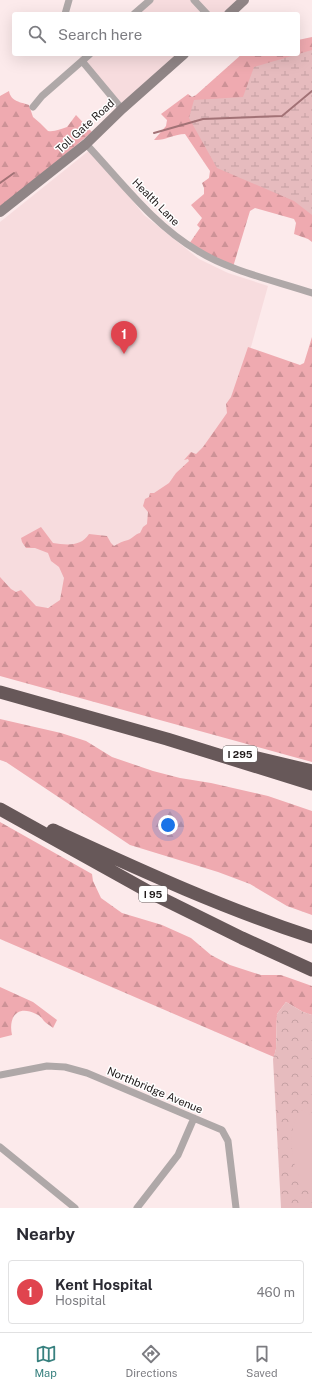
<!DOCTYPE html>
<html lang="en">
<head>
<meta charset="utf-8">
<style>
	:root { --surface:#fff; --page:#f2f2f3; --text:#2b2b33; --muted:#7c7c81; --line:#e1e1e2; --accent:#38817f }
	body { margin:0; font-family:"Public Sans",sans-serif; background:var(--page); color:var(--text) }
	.you { position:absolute; left:168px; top:825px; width:14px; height:14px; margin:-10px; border:3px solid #fff; border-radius:50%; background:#1a73e8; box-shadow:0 0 0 6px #1a73e833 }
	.badge { display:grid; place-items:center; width:26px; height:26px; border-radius:50%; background:var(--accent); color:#fff; font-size:13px; font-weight:700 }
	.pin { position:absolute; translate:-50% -33px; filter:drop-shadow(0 1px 2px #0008) }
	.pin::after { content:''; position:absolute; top:21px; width:14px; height:12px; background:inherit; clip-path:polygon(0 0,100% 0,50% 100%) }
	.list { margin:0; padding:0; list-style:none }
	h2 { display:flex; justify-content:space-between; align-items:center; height:52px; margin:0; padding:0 16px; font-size:17px }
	h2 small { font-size:13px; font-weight:400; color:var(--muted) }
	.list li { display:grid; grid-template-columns:26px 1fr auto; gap:12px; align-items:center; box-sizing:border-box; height:64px; margin:0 8px 8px; padding:0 8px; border:1px solid var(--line); border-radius:4px }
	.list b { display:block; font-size:15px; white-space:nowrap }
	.list p { margin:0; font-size:13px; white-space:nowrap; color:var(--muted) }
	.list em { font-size:13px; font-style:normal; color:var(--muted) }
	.icon { flex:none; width:22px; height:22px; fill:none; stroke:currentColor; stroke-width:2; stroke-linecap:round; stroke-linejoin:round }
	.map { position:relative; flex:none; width:312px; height:1208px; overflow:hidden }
	.search { position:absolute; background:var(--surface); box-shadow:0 4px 16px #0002; left:12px; right:12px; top:12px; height:44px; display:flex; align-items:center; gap:10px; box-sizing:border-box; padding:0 14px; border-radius:4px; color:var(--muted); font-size:15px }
	.sheet { height:124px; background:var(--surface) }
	nav { display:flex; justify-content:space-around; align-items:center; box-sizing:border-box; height:56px; border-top:1px solid var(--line); background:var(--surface); font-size:11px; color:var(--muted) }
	nav a { display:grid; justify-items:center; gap:2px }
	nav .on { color:var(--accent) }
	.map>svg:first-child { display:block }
	.built { fill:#f7dcde }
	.forest { fill:url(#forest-firs) }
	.wetland { fill:url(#wetland-marsh) }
	.park { fill:url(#park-crowns) }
	.garden { fill:#e6bbbe }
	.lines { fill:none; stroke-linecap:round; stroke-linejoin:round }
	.stream { stroke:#a27276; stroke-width:2 }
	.street { stroke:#afa8a8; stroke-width:7 }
	.secondary { stroke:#908586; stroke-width:10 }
	.highway { stroke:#675859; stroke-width:13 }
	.labels { text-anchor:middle; stroke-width:3; stroke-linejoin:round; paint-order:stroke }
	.shield { fill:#fff; stroke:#645f5f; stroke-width:1 }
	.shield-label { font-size:10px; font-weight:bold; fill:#211b1b }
	.street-label { font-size:11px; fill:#211b1b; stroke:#fff }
</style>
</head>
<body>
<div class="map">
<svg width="312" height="1208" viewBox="0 0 312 1208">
	<defs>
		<pattern id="forest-firs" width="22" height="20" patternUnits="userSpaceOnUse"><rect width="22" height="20" fill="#efaab0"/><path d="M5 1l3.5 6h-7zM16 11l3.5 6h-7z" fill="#cd9297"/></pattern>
		<pattern id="wetland-marsh" width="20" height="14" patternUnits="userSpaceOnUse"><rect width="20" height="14" fill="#e6bbbe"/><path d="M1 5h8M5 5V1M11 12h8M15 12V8" fill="none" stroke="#c5a0a3"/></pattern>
		<pattern id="park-crowns" width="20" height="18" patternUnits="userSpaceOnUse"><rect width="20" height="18" fill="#e6bbbe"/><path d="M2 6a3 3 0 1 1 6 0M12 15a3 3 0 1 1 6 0" fill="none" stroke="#c5a0a3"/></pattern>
	</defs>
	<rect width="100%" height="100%" fill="#fceaeb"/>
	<path class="built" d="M147,0h99l-16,14h-100z
		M83,54h101l-63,53 -42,-46 1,-4z
		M91,149l53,66 55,44 29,14 40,13 -38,136 -53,83 -112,94 -31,15 -34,-18v-374z"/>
	<path class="forest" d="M312,37v205l-4,-3 -14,-5 2,-11 -2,-4 -39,-11 -5,3 -17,56 -44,-23 11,-16 -3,-3 5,-7 -11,-13 13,-11v-6l-2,-5 7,-5 1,-7 -25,-37c-11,0 -21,7 -31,6l12,-14 1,-6 -6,-6 27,-20 4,3 4,-2 46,-41h56v-14z
		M9,91c2,11 12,11 20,14l4,12 7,6 8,8c7,1 12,-2 19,-4l9,-12 16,17 -92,77v-113z
		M312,337v425l-312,-86v-99l11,12 5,3 5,-2 15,16 12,2 12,-8 4,-22 -5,-11 -8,-6 -3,-8 -13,-5h-9l-4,-6 -1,-4 20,-11 12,16c13,2 28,4 36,-9l18,2 4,7 3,3c5,-3 9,-5 14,-6 5,-2 7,-6 12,-7l3,-6 4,-3 1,-12 -5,-6 2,-7 4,-2 1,-4h4l15,-10 7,-10 13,-12 -1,-2 -4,1 7,-8 5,2 7,-7 24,-34 -1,-9 5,-7 17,-50 52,18 4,-2z
		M0,719l61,14 25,8 26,16 41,14 27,7 31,5 57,13 44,15v104l-25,-9 -37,-22 -32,-12 -88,-27 -124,-83 -6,-2z
		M0,822l92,52 1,7 8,17 21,15 40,12 29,13 20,17 19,10 31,10h20l31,11v29l-9,-3 -17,-10 -9,12 -1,35 -2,8 -274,-118z
		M0,987l33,15 24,18 -4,8c-2,-2 -6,-4 -8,-6 -3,-3 -4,-6 -9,-8 -18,-9 -28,2 -24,21l-12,3z"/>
	<path class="wetland" d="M312,50v165l-18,-14 -77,-33 -28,-50 5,-18 49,-3 11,-30z"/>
	<path class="park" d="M286,1002l17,10 9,3v193h-31l-8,-149 3,-10 1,-35z"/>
	<path class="garden" d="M300,1110l12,5v73l-13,-12 -6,-16 -2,-23 3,-14z"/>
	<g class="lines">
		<path class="stream" d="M154,133l49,-14 79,-3 30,-25
			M0,183l14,-10"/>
		<path class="street" d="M194,0l13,14
			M65,14l4,-14
			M134,14l16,-14
			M82,61l40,48
			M33,107l9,-11 48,-42
			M86,144c35,37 67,81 112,107 32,20 78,30 114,42
			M0,1075l47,-9 18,1 22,6 135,57 6,11 8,67
			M0,1147l75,61
			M137,1208l41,-53 16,-37"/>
		<path class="secondary" d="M229,14l15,-14
			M0,212l86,-68 36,-35 62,-55"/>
		<path class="highway" d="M0,692l167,47 145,45
			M241,754l71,17
			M0,809l151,84 91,45 70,32
			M53,830c85,39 169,78 259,107"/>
	</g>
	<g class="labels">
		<g class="shield">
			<rect x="223" y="746" width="34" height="16" rx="3"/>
			<rect x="139" y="886" width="28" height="16" rx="3"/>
		</g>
		<g class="shield-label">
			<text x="240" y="758">I 295</text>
			<text x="153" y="898">I 95</text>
		</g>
		<g class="street-label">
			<text transform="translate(85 126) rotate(-42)" y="4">Toll Gate Road</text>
			<text transform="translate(156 202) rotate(45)" y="4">Health Lane</text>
			<text transform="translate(155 1090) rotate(23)" y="4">Northbridge Avenue</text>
		</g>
	</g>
</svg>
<div class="you"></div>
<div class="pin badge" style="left:124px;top:354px;background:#e0444e">1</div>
<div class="search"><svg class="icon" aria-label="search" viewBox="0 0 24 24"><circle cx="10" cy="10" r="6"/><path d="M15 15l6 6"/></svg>Search here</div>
</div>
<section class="sheet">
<h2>Nearby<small></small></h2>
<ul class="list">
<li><span class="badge" style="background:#e0444e">1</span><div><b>Kent Hospital</b><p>Hospital</p></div><em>460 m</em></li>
</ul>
</section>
<nav>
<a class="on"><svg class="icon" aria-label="map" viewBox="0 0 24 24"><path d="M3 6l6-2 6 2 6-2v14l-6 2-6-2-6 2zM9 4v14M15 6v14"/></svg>Map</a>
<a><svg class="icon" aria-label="directions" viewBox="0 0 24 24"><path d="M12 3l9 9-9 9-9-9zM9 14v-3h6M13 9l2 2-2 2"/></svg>Directions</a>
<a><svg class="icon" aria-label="saved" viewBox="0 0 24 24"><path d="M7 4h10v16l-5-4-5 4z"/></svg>Saved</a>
</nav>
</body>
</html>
